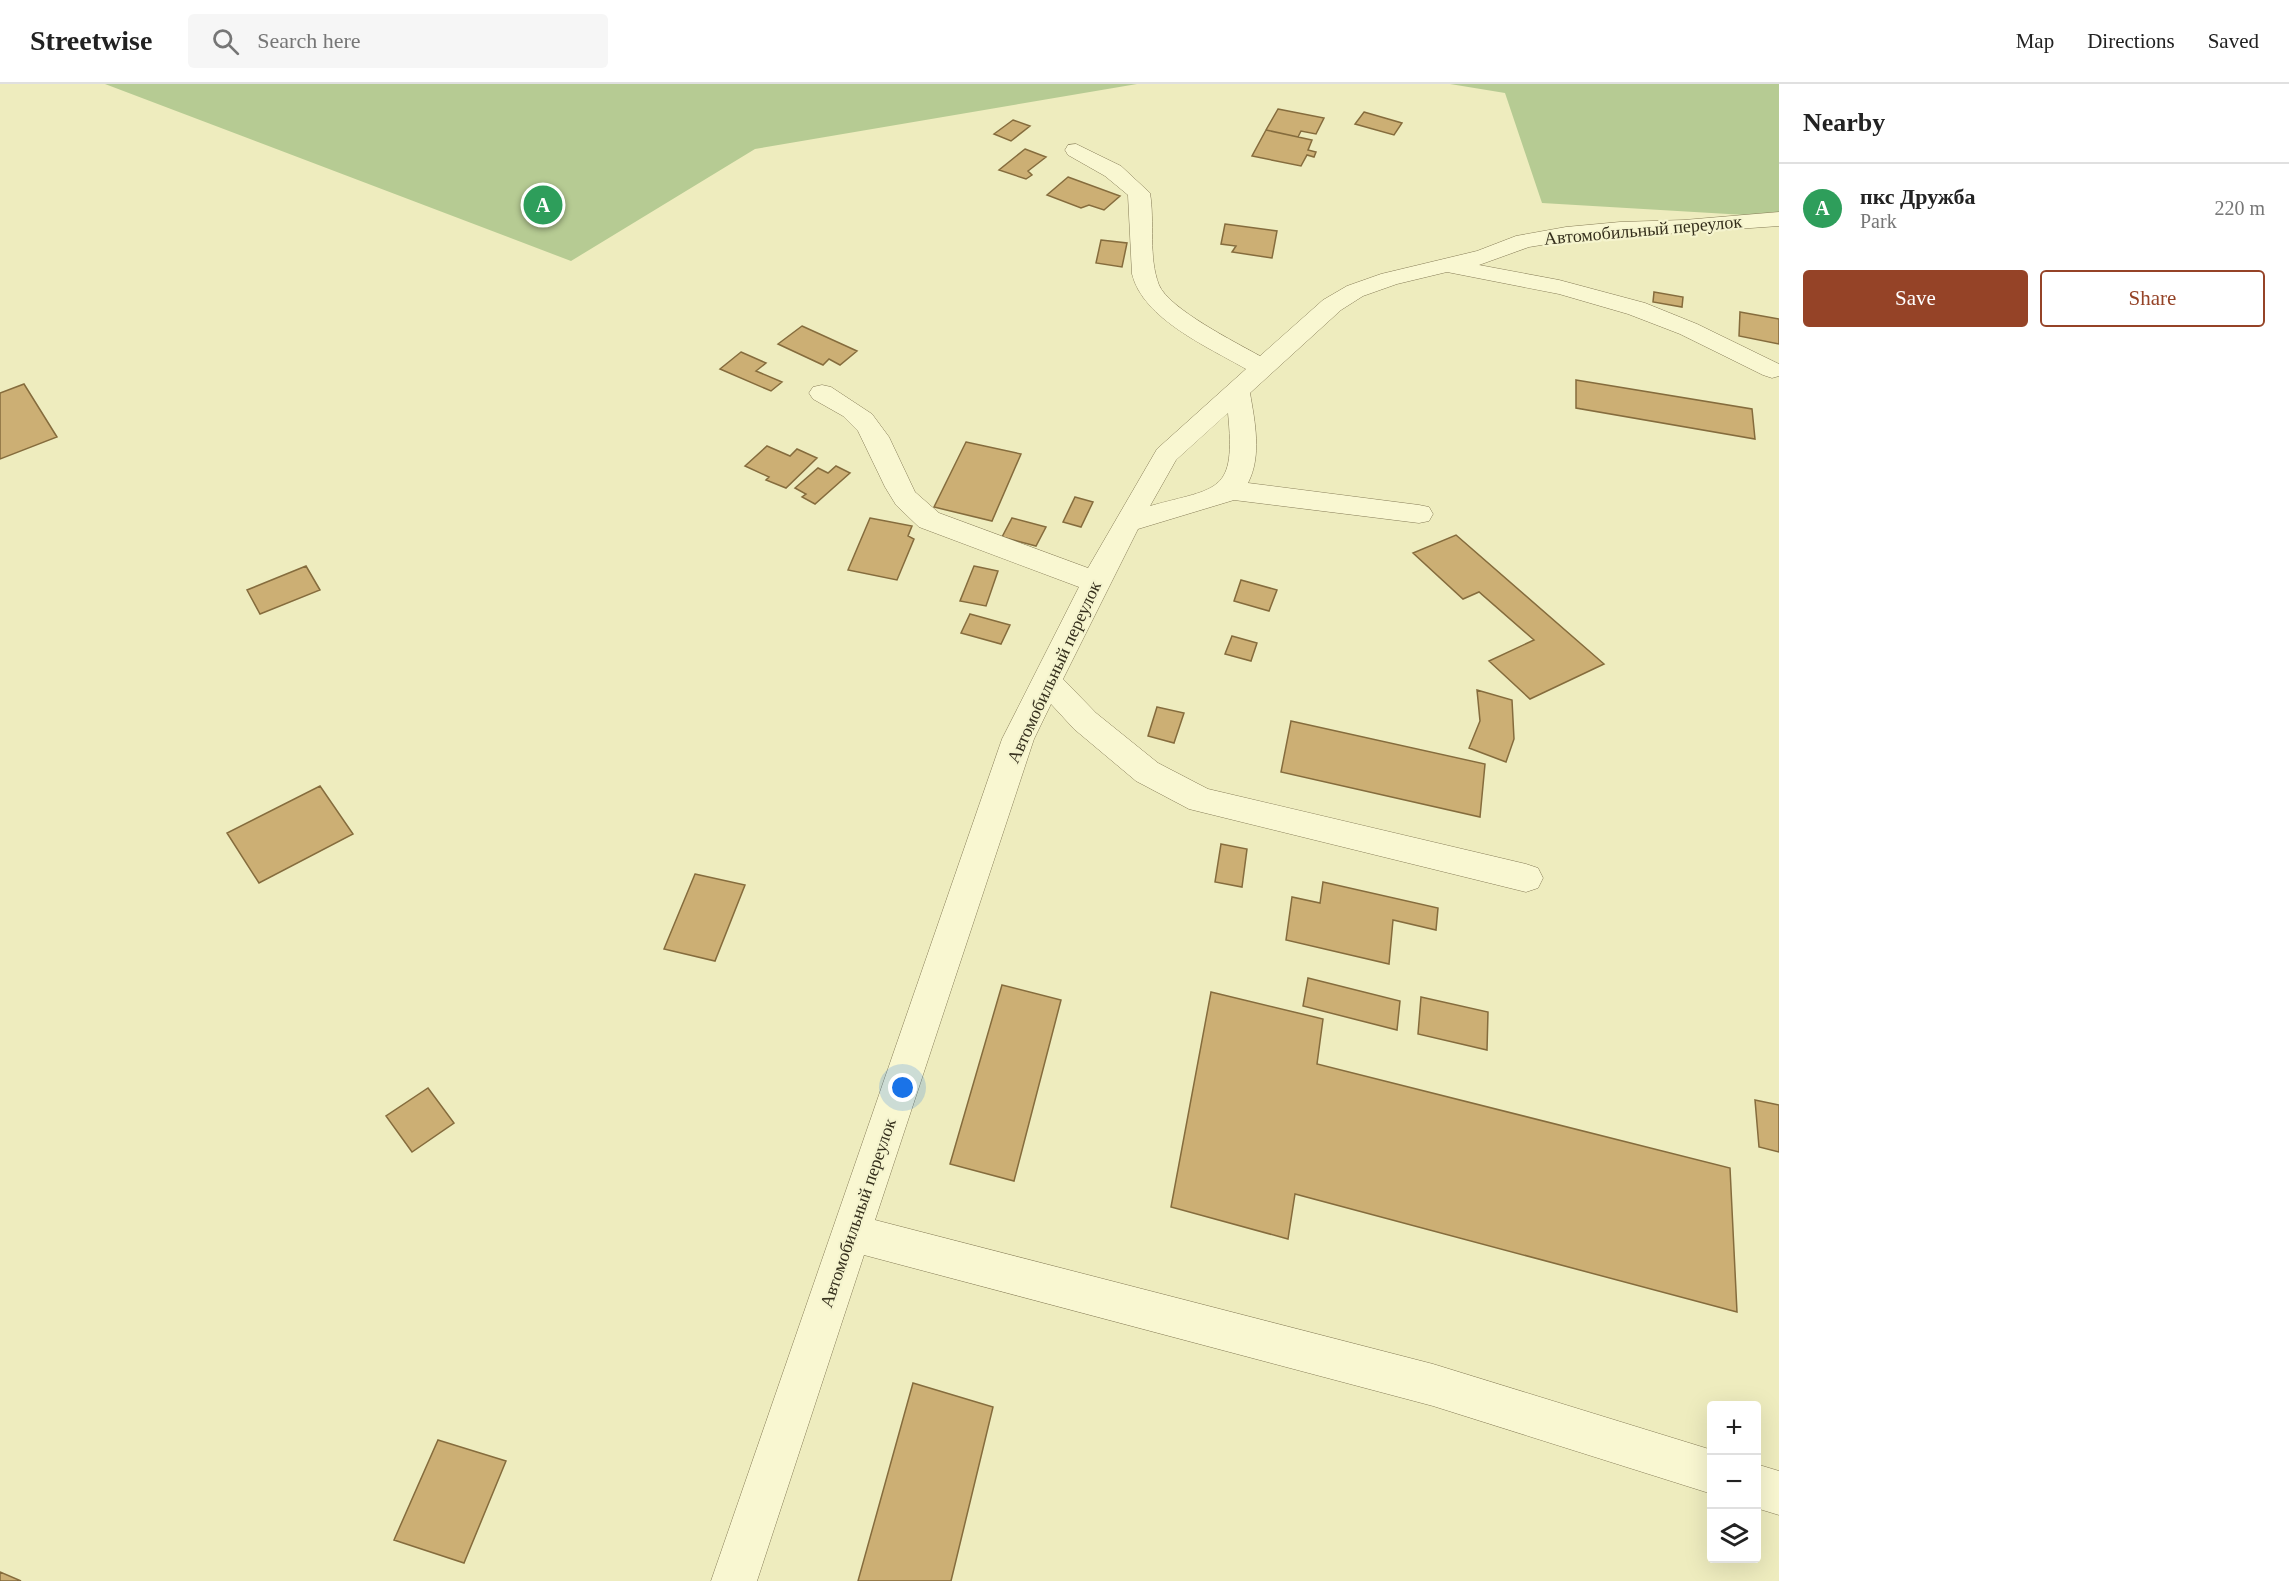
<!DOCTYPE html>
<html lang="en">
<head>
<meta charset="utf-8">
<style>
	:root { --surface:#fff; --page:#f6f6f6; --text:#222; --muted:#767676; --line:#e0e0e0; --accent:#954327 }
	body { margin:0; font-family:Georgia,serif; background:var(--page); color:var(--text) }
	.controls { position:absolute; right:18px; bottom:18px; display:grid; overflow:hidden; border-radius:6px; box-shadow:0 6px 24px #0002 }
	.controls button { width:54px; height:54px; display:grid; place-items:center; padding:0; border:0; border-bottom:2px solid var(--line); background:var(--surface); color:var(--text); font:30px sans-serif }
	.you { position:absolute; left:903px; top:1004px; width:21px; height:21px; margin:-15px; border:4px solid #fff; border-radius:50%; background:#1a73e8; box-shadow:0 0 0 9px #1a73e833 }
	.badge { display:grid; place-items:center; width:39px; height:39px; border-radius:50%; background:var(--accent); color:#fff; font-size:20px; font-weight:700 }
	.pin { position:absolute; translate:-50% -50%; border:3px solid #fff; box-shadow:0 2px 6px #0006 }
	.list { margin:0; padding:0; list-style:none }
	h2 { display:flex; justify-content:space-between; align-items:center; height:78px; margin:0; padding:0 24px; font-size:26px }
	h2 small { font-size:20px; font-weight:400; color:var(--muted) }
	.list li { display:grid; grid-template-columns:39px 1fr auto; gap:18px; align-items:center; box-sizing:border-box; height:90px; padding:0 24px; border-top:2px solid var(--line) }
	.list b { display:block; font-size:22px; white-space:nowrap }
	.list p { margin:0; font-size:20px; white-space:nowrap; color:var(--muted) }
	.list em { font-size:20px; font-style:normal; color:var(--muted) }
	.actions { display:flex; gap:12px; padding:18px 24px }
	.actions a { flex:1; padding:14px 0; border:2px solid var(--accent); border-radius:6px; text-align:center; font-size:21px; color:var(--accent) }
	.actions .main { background:var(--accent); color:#fff }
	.icon { flex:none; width:33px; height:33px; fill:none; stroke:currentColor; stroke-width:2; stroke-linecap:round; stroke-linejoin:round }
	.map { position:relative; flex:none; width:1779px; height:1497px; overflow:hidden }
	header { display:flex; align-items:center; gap:36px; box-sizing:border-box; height:84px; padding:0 30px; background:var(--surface); border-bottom:2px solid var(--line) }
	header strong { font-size:28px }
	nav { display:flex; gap:33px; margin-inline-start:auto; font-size:21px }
	.search { width:420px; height:54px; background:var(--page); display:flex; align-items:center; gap:15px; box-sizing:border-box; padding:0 21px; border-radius:6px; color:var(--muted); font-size:22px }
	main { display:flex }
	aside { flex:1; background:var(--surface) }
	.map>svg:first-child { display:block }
	.green { fill:#b6cb93 }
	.building { fill:#ccaf74; stroke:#856c3d; stroke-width:1.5 }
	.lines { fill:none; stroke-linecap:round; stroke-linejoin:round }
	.minor-casing { stroke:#867c57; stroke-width:1 }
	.minor { fill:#f9f7d1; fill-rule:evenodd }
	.labels { text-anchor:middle; stroke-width:4.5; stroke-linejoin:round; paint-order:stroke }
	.street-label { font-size:18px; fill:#352f1c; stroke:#f5f4ce }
</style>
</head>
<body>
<header>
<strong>Streetwise</strong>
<div class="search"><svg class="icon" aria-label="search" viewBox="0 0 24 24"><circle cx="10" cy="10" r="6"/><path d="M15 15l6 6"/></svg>Search here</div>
<nav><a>Map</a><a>Directions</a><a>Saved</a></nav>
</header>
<main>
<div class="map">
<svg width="1779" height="1497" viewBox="0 0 1779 1497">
	<rect width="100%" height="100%" fill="#eeecbe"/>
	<path class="green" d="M105,0h1032l-382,65 -184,112z
		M1450,0h329v133l-237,-14 -37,-110z"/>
	<path class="building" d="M1278,25l46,9 -8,16 -15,-3 -3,6 -32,-7z
		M1364,28l38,11 -8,12 -39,-11z
		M1013,36l17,6 -19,15 -17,-7z
		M1266,46l46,10 -4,10 8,2 -2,5 -7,-2 -6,11 -49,-10z
		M1025,65l21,8 -18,14 4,4 -6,4 -27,-9z
		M1068,93l52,19 -16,14 -15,-5 -8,3 -34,-13z
		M1225,140l52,7 -5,27 -40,-6 4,-6 -15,-2z
		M1101,156l26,3 -5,24 -26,-4z
		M1654,208l29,5 -1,10 -29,-5z
		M1740,228l39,7v25l-40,-8z
		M802,242l55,25 -17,14 -11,-6 -6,6 -45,-21z
		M741,268l25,11 -10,8 26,11 -11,9 -51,-22z
		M1576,296l176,29 3,30 -179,-31z
		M24,300l33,53 -57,22v-66z
		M966,358l55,12 -29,67 -58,-14z
		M767,362l23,10 7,-7 20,9 -31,30 -20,-8 3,-3 -24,-11z
		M836,382l14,7 -35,31 -13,-7 4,-3 -11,-6 23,-20 10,5z
		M1075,413l18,5 -12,25 -18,-5z
		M870,434l42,8 -4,10 6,3 -17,41 -49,-10z
		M1012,434l34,9 -10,19 -34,-9z
		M1456,451l148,129 -74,35 -41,-38 45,-21 -55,-48 -16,7 -50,-46z
		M306,482l14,24 -60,24 -13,-24z
		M974,482l24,5 -12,35 -26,-5z
		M1241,496l36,10 -8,21 -35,-10z
		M970,530l40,11 -9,19 -40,-11z
		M1232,552l25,7 -6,18 -26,-7z
		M1477,606l35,10 2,39 -8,23 -37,-14 11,-27z
		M1157,623l27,6 -10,30 -26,-7z
		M1291,637l194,43 -5,53 -199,-45z
		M320,702l33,48 -94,49 -32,-50z
		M1221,760l26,5 -5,38 -27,-5z
		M695,790l50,11 -30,76 -51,-12z
		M1323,798l115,26 -2,22 -43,-10 -4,44 -103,-24 6,-43 28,6z
		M1308,894l92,23 -3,29 -94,-24z
		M1002,901l59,15 -47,181 -64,-17z
		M1211,908l112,27 -6,45 413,104 7,144 -442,-118 -7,45 -117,-32z
		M1421,913l67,15 -1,38 -69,-16z
		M428,1004l26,35 -42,29 -26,-36z
		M1755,1016l24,5v47l-20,-5z
		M913,1299l80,24 -42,174h-93z
		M438,1356l68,21 -42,102 -70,-23z
		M0,1488l21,9h-21z"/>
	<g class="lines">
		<g class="minor-casing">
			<path id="minor" d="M1076,60l45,22 29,27c5,29 -2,64 9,92 10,24 78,58 101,71l63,-56 24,-14 34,-12 96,-23 39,-15 50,-9 54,-5 64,-2 95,-8v14l-213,15 -37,6 -50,18 80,15 86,23 52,21 82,40v12l-7,2 -9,-3 -83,-41 -52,-20 -69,-20 -112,-22 -50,12 -34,12 -22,14 -91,83c5,29 12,63 -2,90l171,22 10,2 4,7 -4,7 -10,2 -185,-23 -96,29 -75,150 33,34 62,50 50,26 318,75 12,4 5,10 -5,10 -12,4 -337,-83 -53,-28 -62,-52 -23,-25 -17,35 -159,481 558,144 279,86v44l-279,-88 -569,-151 -107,326h-46l291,-842 77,-152 -160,-60 -23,-22 -11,-18 -27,-56 -15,-15 -30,-17 -4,-6 4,-6 9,-2 9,2 41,27 17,23 26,55 24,21 149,55 69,-119 89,-80c-38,-22 -103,-50 -114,-95l-4,-79 -23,-19 -37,-21 -3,-5 3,-5zM1228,329c8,81 -9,74 -78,93l26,-46z
				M1756,1380l23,7v44l-23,-7z"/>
		</g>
		<use href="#minor" class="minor"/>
	</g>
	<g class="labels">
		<g class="street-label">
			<text transform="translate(1643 146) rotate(-5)" y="6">Автомобильный переулок</text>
			<text transform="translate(1054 588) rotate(-65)" y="6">Автомобильный переулок</text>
			<text transform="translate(858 1129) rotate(-71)" y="6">Автомобильный переулок</text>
		</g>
	</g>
</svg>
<div class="controls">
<button>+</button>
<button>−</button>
<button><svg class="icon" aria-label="layers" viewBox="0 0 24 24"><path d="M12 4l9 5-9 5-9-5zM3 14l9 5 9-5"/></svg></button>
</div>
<div class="you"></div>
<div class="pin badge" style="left:543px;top:121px;background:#2e9e5b">A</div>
</div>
<aside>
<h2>Nearby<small></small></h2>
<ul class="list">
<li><span class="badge" style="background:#2e9e5b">A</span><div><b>пкс Дружба</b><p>Park</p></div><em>220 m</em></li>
</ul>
<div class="actions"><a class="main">Save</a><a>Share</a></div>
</aside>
</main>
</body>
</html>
